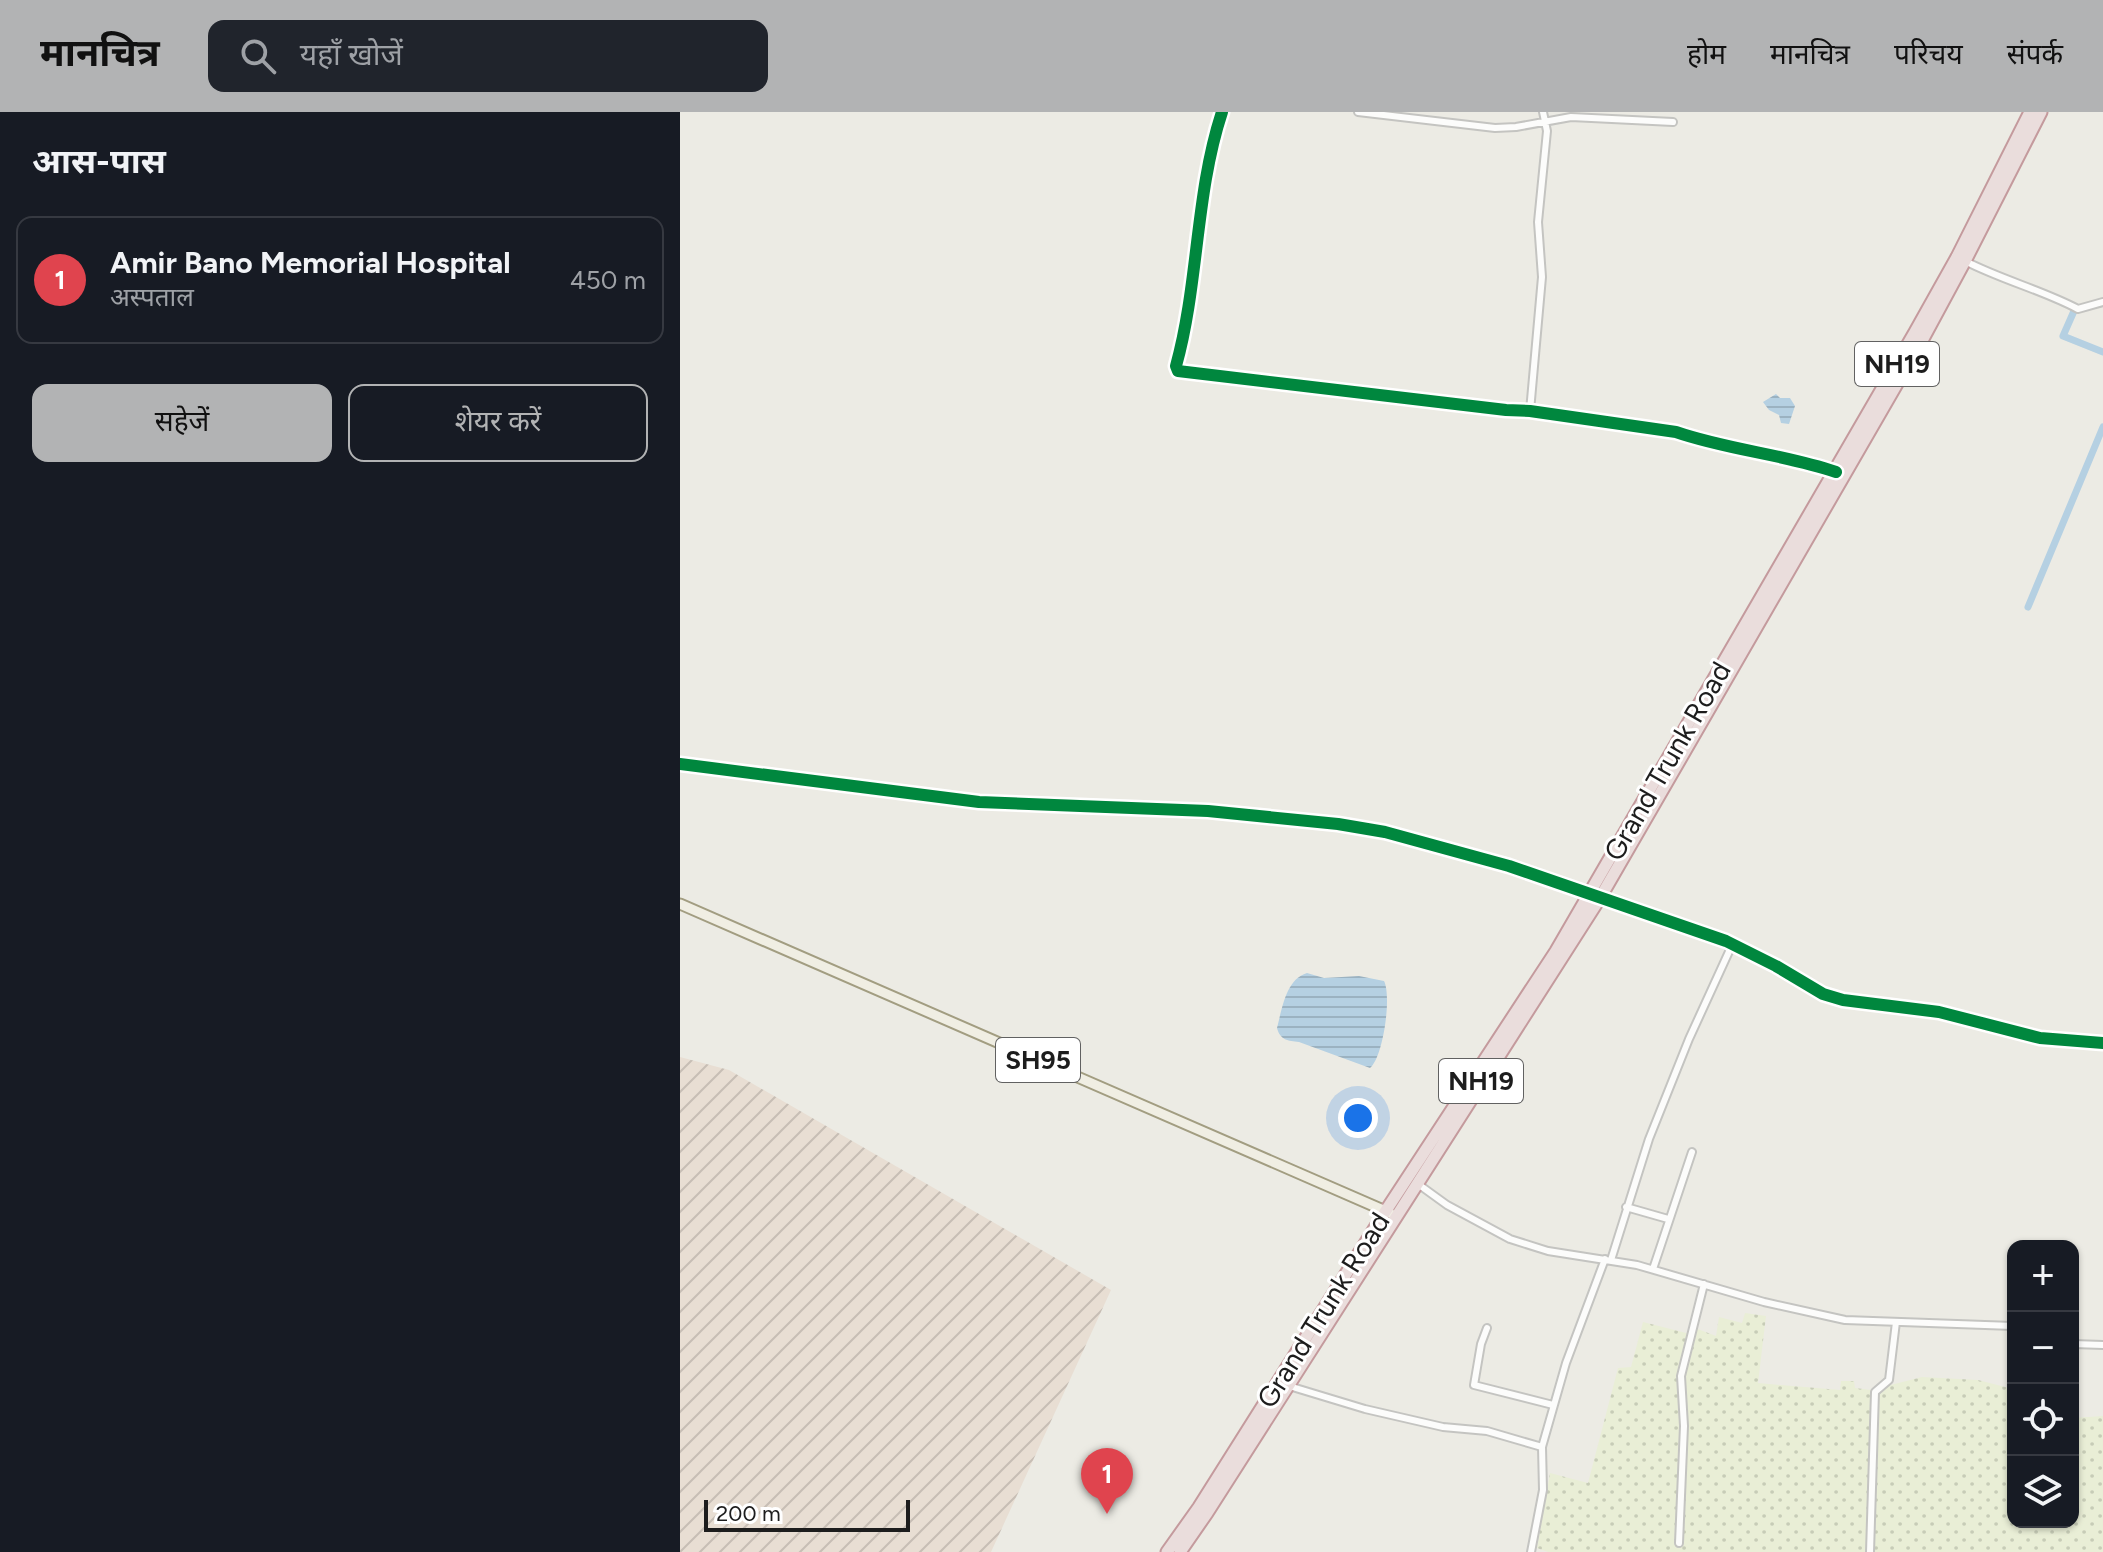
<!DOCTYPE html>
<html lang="hi">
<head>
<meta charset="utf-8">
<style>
	:root { --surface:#171b24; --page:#20242c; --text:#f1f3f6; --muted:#9ea1a6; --line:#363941; --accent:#b2b3b4 }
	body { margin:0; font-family:Figtree,"Noto Sans Devanagari",sans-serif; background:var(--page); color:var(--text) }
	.controls { position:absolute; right:24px; bottom:24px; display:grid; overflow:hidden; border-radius:16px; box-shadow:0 2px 6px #0004 }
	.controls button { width:72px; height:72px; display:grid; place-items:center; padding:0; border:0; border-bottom:2px solid var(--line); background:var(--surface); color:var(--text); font:40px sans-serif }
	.scale { position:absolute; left:24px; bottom:20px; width:206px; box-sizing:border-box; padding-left:8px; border:4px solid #1d1d1d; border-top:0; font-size:22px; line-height:28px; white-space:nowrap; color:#1d1d1d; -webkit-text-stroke:6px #fff; paint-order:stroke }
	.you { position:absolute; left:678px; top:1006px; width:28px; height:28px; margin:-20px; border:6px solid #fff; border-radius:50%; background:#1a73e8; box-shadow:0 0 0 12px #1a73e833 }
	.badge { display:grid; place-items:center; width:52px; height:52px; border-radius:50%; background:var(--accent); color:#fff; font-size:26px; font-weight:700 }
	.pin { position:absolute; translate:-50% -66px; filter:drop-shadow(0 2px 4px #0008) }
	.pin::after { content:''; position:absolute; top:42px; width:28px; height:24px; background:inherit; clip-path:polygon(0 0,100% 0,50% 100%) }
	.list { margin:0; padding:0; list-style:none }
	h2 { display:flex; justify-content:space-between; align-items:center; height:104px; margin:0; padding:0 32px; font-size:34px }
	h2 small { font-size:26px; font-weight:400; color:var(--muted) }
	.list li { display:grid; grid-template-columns:52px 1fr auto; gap:24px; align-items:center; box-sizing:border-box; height:128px; margin:0 16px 16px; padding:0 16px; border:2px solid var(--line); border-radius:16px }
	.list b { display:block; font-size:30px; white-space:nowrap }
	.list p { margin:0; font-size:26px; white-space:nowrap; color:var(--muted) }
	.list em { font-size:26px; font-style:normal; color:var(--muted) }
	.actions { display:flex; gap:16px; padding:24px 32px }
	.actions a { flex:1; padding:18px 0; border:2px solid var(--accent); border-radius:16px; text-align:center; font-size:28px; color:var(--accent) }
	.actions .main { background:var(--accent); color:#111 }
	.icon { flex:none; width:44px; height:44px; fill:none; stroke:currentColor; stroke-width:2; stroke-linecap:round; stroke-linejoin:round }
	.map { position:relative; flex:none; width:1423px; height:1440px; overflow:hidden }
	header { display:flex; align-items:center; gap:48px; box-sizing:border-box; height:112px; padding:0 40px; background:var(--accent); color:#111 }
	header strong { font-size:38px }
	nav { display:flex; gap:44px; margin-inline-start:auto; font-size:28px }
	.search { width:560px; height:72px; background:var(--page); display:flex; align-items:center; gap:20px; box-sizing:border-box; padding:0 28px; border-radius:16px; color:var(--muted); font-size:30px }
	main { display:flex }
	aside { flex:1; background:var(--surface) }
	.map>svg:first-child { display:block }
	.military { fill:url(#military-furrows) }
	.farmland { fill:url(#farmland-dots) }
	.water { fill:url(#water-rules) }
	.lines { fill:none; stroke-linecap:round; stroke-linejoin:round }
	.canal { stroke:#b5d0e2; stroke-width:7 }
	.street-casing { stroke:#c4c4c1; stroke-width:10 }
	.primary-casing { stroke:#a29d81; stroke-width:13 }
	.highway-casing { stroke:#c49a9d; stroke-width:15 }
	.street { stroke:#fcfcfb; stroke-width:6 }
	.primary { stroke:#f0eee3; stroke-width:9 }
	.highway { stroke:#eadddc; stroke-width:11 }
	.cycleway-casing { stroke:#fff; stroke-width:17 }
	.cycleway { stroke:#00873e; stroke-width:12 }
	.labels { text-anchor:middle; stroke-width:6; stroke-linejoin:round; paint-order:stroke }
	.shield { fill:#fff; stroke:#616161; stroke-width:2 }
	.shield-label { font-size:26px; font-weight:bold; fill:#1d1d1d }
	.street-label { font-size:28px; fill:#1d1d1d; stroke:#fff }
</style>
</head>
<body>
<header>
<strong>मानचित्र</strong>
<div class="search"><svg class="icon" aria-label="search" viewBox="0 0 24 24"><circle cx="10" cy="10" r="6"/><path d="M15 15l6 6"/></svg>यहाँ खोजें</div>
<nav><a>होम</a><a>मानचित्र</a><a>परिचय</a><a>संपर्क</a></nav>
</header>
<main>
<aside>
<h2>आस-पास<small></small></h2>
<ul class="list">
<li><span class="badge" style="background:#e0444e">1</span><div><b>Amir Bano Memorial Hospital</b><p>अस्पताल</p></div><em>450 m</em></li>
</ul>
<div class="actions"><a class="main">सहेजें</a><a>शेयर करें</a></div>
</aside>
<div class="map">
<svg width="1423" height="1440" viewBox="0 0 1423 1440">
	<defs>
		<pattern id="military-furrows" width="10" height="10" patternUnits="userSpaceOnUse" patternTransform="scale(2)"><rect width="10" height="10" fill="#e8ded3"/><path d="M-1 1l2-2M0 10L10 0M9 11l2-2" fill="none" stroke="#c7beb5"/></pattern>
		<pattern id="farmland-dots" width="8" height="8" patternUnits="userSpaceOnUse" patternTransform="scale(2)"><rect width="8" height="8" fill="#e9eed6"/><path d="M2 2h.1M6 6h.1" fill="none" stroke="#c7ccb7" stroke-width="1.8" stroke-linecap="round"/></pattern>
		<pattern id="water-rules" width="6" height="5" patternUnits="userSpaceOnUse" patternTransform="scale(2)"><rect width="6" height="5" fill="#b5d0e2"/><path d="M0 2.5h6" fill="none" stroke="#9bb2c1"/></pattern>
	</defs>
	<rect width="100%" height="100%" fill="#ecebe4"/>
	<path class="military" d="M0,945l49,13 382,220 -120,262h-311z"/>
	<path class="farmland" d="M1065,1201l21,3 -8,67 82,7 1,-9h13l1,7 16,2 51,-13 56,3 35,9v133h60v-104l30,-2v136h-555l-11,-4 13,-75 38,10 30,-115 13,-1 12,-45 51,13 1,-7 21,8 3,-19 23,6z"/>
	<path class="water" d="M1096,282l4,4h10l5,8 -6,18 -8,-1 -2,-8 -10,-5 -6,-8z
		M627,861l17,5 35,-2 25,5c8,15 -1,77 -14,87l-71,-26c-11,-1 -19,-2 -22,-14 5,-19 9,-49 30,-55z"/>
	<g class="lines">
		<path class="canal" d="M1394,199l-11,25 40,16
			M1348,495l75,-180"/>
		<g class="street-casing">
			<path id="street" d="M542,0c-27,82 -23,171 -46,254l2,5 328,39 24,1 146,21c52,18 107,22 160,40
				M678,0l137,16 21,-1 55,-10 102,5
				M1285,149c37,19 77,29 113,48l25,-7
				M850,299l12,-134 -4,-55 9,-91 -4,-19
				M0,652l299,38 229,9 130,13 117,25 135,45
				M921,786l125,43 50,25 47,28 20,6 96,12 101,26 63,5
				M738,1072l29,21 63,34 38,12 89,14 127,37 81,18 168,6
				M946,1095l42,12
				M931,1148l38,-121 40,-100 43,-94
				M973,1157l39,-117
				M807,1216l-6,16 -7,41 79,20
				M1393,1232l30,1
				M609,1274l76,23 78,18 44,4 55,16 24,-84 39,-104
				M999,1431l5,-117 -3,-50 23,-92
				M851,1440l12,-62 -1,-43
				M1190,1440l5,-160 14,-12 7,-58"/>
		</g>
		<g class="primary-casing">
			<path id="primary" d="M0,792l710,309"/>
		</g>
		<g class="highway-casing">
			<path id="highway" d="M487,1440l32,-45 186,-295 171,-261 359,-619 42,-75 73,-145
				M500,1440l27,-39 393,-615 324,-561 41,-76 76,-149"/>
		</g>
		<use href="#street" class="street"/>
		<use href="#primary" class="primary"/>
		<use href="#highway" class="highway"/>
		<g class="cycleway-casing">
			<path id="cycleway" d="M542,0c-27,82 -23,171 -46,254l2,5 328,39 24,1 146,21c52,18 107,22 160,40
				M0,652l299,38 229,9 130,13 47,8 124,34 217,75 50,25 47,28 20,6 96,12 101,26 63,5"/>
		</g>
		<use href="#cycleway" class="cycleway"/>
	</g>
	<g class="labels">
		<g class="shield">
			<rect x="1175" y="230" width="84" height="44" rx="6"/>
			<rect x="316" y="926" width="84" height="44" rx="6"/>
			<rect x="759" y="947" width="84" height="44" rx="6"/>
		</g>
		<g class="shield-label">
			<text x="1217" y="261">NH19</text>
			<text x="358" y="957">SH95</text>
			<text x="801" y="978">NH19</text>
		</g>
		<g class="street-label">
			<text transform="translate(987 649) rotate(-60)" y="10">Grand Trunk Road</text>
			<text transform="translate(643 1198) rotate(-58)" y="10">Grand Trunk Road</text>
		</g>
	</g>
</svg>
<div class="controls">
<button>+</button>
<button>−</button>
<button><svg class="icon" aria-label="locate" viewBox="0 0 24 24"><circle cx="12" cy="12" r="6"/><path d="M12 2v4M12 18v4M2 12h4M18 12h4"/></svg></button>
<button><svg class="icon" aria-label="layers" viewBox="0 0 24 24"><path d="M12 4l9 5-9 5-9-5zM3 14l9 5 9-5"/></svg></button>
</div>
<div class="scale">200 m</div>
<div class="you"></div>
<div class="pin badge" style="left:427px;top:1402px;background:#e0444e">1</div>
</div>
</main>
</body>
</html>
